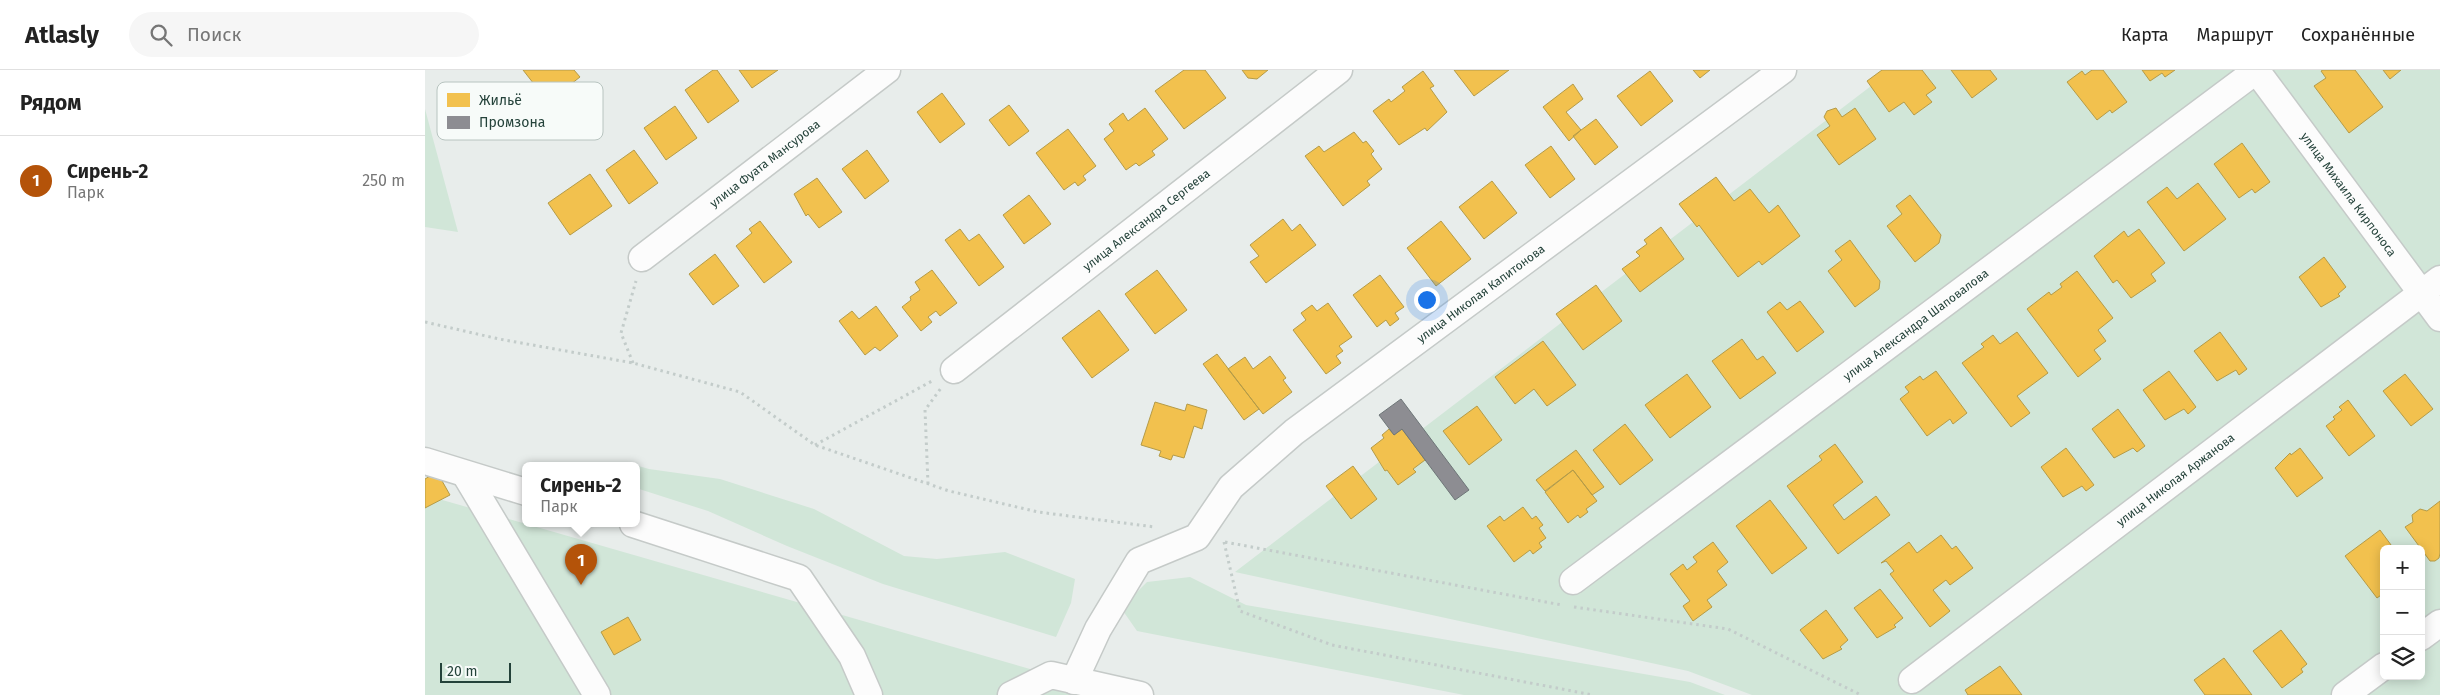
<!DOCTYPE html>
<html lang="ru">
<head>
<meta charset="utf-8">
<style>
	:root { --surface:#fff; --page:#f6f6f6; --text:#222; --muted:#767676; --line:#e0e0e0; --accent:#b45309 }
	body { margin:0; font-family:"Fira Sans",sans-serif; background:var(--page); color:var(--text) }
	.controls { position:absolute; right:15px; bottom:15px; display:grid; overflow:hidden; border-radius:8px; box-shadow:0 2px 12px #0003 }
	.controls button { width:45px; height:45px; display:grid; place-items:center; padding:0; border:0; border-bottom:1px solid var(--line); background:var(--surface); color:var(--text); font:25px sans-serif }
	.scale { position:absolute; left:15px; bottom:12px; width:71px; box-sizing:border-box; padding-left:5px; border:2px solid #24423a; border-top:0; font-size:14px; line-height:18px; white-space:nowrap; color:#24423a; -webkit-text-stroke:4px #f7fbf9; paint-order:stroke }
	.you { position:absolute; left:1001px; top:229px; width:18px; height:18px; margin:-12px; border:4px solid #fff; border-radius:50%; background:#1a73e8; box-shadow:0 0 0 8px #1a73e833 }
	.badge { display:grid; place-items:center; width:32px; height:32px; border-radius:50%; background:var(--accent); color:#fff; font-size:16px; font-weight:700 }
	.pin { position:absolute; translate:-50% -41px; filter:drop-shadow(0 1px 2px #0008) }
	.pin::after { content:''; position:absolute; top:26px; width:18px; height:15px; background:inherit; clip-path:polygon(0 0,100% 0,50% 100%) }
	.popup { position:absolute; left:97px; top:392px; width:118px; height:65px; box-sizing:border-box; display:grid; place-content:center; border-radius:8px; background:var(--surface); filter:drop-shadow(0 1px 4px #0005); font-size:16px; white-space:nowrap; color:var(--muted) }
	.popup b { font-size:19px; color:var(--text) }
	.popup::after { content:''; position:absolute; left:50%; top:100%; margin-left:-10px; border:10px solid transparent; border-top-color:var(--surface) }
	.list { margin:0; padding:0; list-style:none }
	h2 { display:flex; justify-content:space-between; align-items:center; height:65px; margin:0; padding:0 20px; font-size:21px }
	h2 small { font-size:16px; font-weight:400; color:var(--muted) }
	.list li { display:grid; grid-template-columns:32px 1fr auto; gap:15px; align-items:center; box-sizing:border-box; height:90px; padding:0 20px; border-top:1px solid var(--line) }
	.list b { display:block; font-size:19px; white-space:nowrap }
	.list p { margin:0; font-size:16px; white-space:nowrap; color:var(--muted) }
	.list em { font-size:16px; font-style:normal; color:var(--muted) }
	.icon { flex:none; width:28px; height:28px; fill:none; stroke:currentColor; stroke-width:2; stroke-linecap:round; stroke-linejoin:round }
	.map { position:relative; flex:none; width:2015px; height:625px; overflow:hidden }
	header { display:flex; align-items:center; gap:30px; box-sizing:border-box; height:70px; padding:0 25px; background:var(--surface); border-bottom:1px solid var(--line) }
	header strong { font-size:24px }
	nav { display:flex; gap:28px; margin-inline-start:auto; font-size:18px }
	.search { width:350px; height:45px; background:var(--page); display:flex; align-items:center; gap:12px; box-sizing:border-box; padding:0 18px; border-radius:28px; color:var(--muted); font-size:19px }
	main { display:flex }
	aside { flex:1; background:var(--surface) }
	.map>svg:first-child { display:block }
	.green { fill:#d1e6d8; fill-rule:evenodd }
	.homes { fill:#f2c14e; stroke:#b49b48 }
	.industry { fill:#8d8d92; stroke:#6e7678 }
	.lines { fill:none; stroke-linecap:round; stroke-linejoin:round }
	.minor-casing { stroke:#c5cac8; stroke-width:29 }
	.path { stroke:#c3ccca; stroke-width:3; stroke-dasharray:2.5 4; stroke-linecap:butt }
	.minor { stroke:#fcfcfc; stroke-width:26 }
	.labels { text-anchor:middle; stroke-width:5; stroke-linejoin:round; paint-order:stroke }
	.street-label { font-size:12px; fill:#24423a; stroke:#f7fbf9 }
	.key { fill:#f7fbf9; stroke:#b8c4c0; stroke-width:1 }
	.key-label { font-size:14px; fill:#24423a }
</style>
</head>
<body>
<header>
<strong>Atlasly</strong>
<div class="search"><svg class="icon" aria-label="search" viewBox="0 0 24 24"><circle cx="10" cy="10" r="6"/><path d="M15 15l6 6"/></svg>Поиск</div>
<nav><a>Карта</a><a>Маршрут</a><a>Сохранённые</a></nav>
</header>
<main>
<aside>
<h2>Рядом<small></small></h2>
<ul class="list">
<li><span class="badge">1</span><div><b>Сирень-2</b><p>Парк</p></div><em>250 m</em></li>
</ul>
</aside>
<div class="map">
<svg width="2015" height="625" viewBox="0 0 2015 625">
	<rect width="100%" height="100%" fill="#e8edeb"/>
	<path class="green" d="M1467,0h548v625h-688l-64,-24 -453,-99zM1959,479h37v127h-37z
		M0,39l33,123 -33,-5z
		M199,392l25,7 71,10 94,30 90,47 33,3 68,-7 70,27 -4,24 -15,34 -173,-53 -96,-38 -79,-35 -72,-23v-22h-15z
		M0,425l626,180 84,20h-710z
		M765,507l56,28 444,77 35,13h-261l-327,-64 -16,-23 26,-26z"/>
	<path class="homes" d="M98,0h51l6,7 -32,25z
		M288,0h4l22,31 -31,22 -23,-33z
		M314,0h39l-26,18z
		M759,0h21l21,28 -42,31 -29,-38z
		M817,0h26l-11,9 -9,-1z
		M1029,0h55l-35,26z
		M1268,0h17l-10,8z
		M1457,0h40l14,18 -10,7 6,7 -18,13 -10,-13 -15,10 -22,-31z
		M1526,0h39l7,9 -25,19z
		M1667,0h11l24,32 -15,11 -2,-3 -13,10 -30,-38 15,-11 3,4z
		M1717,0h33l-10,7 -3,-4 -12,8z
		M1898,0h32l28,37 -34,26 -35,-47 12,-8 -5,-7z
		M1958,0h18l-11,9z
		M998,1l11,15 -4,2 17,24 -20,19 -2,-3 -26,17 -26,-34 16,-12 2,3 14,-11 -3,-4z
		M1225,1l23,30 -32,25 -24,-30z
		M1148,14l10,15 -17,13 15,18 -12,11 -26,-34z
		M517,23l23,31 -25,19 -23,-31z
		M584,35l20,26 -20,15 -20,-26z
		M250,36l22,32 -31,22 -22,-32z
		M720,38l23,31 -16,12 3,4 -16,11 -3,-3 -10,7 -22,-31 10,-8 -5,-7 14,-11 5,8z
		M1411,38l6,9 13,-9 21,31 -37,26 -22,-30 13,-9 -6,-9 3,-6z
		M1171,49l22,28 -23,18 -22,-29z
		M643,59l28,37 -13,10 3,4 -8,6 -3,-4 -11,8 -28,-37z
		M929,62l9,11 3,-2 8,10 -3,3 11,15 -15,12 3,4 -27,21 -38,-50 14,-10 5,6z
		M1817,73l28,39 -15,11 -3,-4 -13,9 -25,-34z
		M1126,76l24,33 -25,19 -25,-33z
		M209,80l24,33 -29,21 -23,-34z
		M442,80l22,31 -24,18 -23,-30z
		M165,104l22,32 -42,29 -22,-32z
		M1291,107l18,24 16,-12 19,24 9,-8 22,31 -38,29 -3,-4 -21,16 -39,-52 -2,2 -18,-23z
		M392,108l25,34 -23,16 -11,-14 -2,2 -12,-22z
		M1067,111l25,32 -33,26 -25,-32z
		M1773,113l28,36 -42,32 -37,-49 20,-15 10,12z
		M604,125l22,29 -27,20 -21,-29z
		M1485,125l31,40 -2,8 -24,19 -28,-36 15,-12 -6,-8z
		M858,149l9,12 8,-7 16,21 -50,38 -16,-21 9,-6 -9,-11z
		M335,151l32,41 -28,21 -28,-37 16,-13 -3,-4z
		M1016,151l30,38 -35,27 -29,-38z
		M1236,157l23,32 -44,33 -18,-23 18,-13 -4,-4 11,-8 -3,-4z
		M535,159l9,12 10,-7 25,33 -25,19 -34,-46z
		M1714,159l26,34 -14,11 5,7 -25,17 -14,-18 -4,3 -19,-27 30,-25 4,6z
		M1425,170l30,41 -1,8 -24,18 -27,-36 14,-11 -7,-9z
		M290,184l24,32 -26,19 -24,-31z
		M1899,187l22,30 -8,7 2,2 -19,11 -22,-30z
		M507,200l25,33 -17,13 -4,-5 -8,6 4,5 -11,9 -19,-24 9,-7 -1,-3 10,-7 -5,-8z
		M732,200l30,40 -32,24 -30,-40z
		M1652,201l36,47 -15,12 8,11 -12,9 7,9 -23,18 -51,-68 22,-17 2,3 11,-8 -2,-3z
		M955,205l24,32 -9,6 4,6 -9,7 -4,-6 -9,7 -24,-32z
		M1171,215l26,36 -39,29 -27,-36z
		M1375,231l24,31 -27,20 -30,-40 13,-10 7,8z
		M903,233l24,34 -13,9 4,5 -7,5 5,7 -15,11 -33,-44 13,-10 -5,-7 11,-8 5,6z
		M451,236l22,30 -18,15 -5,-4 -10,8 -26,-34 13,-10 7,8z
		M674,240l30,40 -37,28 -30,-40z
		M1592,262l31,41 -31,23 13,17 -19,14 -49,-64 22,-16 -3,-3 12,-9 7,9z
		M1795,262l27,37 -8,6 -3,-5 -19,11 -23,-30z
		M1317,269l15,21 6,-4 13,17 -36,26 -28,-38z
		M1118,271l33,44 -29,21 -13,-17 -19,15 -20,-27z
		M792,284l42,55 -15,11 -41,-56z
		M845,286l16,22 -3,2 9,12 -29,22 -35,-45 17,-12 8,12z
		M1511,301l31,42 -14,11 -3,-5 -23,17 -27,-37 9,-7 -4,-5 15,-11 3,4z
		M1744,301l27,36 -8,7 -4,-5 -19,11 -22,-30z
		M1262,304l24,33 -41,31 -25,-33z
		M1980,304l28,35 -22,17 -28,-35z
		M1923,330l27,36 -26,20 -23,-30 9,-7 -2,-2 9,-7 -3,-3z
		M730,332l30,9 2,-7 20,6 -5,19 -8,-3 -10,32 -11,-3 -2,5 -12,-4 2,-5 -20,-6z
		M1052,336l25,34 -33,25 -26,-34z
		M1693,339l27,37 -8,6 -4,-4 -19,10 -22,-29z
		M1200,354l28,36 -33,25 -27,-35z
		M964,359l5,6 8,-6 23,31 -12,9 3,3 -18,13 -11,-15 -2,1 -14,-23 13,-10 -2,-3z
		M1410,374l28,38 -30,23 11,15 32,-24 14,19 -52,39 -51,-68 35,-26 -3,-4z
		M1641,378l28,37 -8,6 -4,-5 -19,11 -22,-30z
		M1875,378l23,30 -26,19 -22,-29 15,-15 1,2z
		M1151,380l28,37 -12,8 -19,-25 -28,21 -9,-11z
		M928,396l24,33 -26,20 -25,-33z
		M1148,400l24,31 -11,8 2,3 -8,6 -2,-3 -10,8 -23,-31z
		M12,402l13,23 -25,13v-29z
		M1345,430l37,48 -35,26 -36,-48z
		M2015,431v52l-1,5 -4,3h-5l-25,-34 8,-5 -1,-7 8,-6 7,2z
		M1098,437l9,12 4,-3 7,9 -4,3 7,10 -7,5 3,4 -9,7 -3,-4 -16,12 -27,-36 13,-10 4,5z
		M1955,460l14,19h-10v44l-7,5 -32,-42z
		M1516,465l11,14 4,-3 17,22 -23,17 -4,-5 -13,10 17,21 -20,16 -40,-53 4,-3 -8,-10 -5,2 28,-21 8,11z
		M1288,472l15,20 -11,9 10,14 -20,15 5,7 -19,14 -10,-15 7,-5 -20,-27 13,-10 4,6 10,-8 -4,-5z
		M1455,519l23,29 -9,7 2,2 -19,11 -23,-30z
		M1401,540l22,30 -8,7 2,2 -19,10 -23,-29z
		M203,547l13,23 -27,15 -13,-23z
		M1856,560l26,34 -6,5 2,3 -21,16 -29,-37z
		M1799,588l28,37h-47l-11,-15z
		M1575,596l22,29h-54l-3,-5z"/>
	<path class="industry" d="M976,329l68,91 -14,10 -53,-71 -8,6 -15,-20z"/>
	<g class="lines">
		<g class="minor-casing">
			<g id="minor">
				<path id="s1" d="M1831,0l184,248"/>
				<path id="s2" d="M217,188l245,-188"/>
				<path id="s3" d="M529,300l385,-300"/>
				<path d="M0,391l101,31"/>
				<path d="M40,404l132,221"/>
				<path d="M208,454l166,54 53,78 17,39"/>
				<path id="s4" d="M1148,511l684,-511"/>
				<path d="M1996,567l19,-14"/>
				<path id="s5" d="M1487,610l528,-401"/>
				<path id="s6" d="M649,611l24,-52 41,-68 58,-24 34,-50 63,-55 489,-362"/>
				<path d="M586,625l40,-20 89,20"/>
				<path d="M1920,625l39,-29"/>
			</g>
		</g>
		<path class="path" d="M0,252l74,17 134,24 107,29 75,53 134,46 89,21 117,15
			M208,293l-12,-30 15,-52
			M390,375l117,-64
			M503,414l-3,-74 16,-22
			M799,472l16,69 92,34 261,50
			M800,472l337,63
			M1149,537l154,22 133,66"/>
		<use href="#minor" class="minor"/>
	</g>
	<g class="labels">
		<g class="street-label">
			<text dy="4" stroke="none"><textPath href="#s2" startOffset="155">улица Фуата Мансурова</textPath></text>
			<text dy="4" stroke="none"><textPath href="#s1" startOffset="155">улица Михаила Кирпоноса</textPath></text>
			<text dy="4" stroke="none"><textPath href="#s3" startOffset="244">улица Александра Сергеева</textPath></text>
			<text dy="4" stroke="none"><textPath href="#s6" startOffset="576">улица Николая Капитонова</textPath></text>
			<text dy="4" stroke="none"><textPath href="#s4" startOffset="428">улица Александра Шаповалова</textPath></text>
			<text dy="4" stroke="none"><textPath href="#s5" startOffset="331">улица Николая Аржанова</textPath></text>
		</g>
	</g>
	<rect x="12" y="12" width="166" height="58" rx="8" class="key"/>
	<rect x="22" y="23" width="23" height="14" fill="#f2c14e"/>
	<rect x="22" y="46" width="23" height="13" fill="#8d8d92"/>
	<g class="key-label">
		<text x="54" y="35">Жильё</text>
		<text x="54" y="57">Промзона</text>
	</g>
</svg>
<div class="controls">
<button>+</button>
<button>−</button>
<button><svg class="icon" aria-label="layers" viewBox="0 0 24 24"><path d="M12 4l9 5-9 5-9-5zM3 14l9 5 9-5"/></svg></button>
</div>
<div class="scale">20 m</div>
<div class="you"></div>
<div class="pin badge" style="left:156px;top:515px">1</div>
<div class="popup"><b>Сирень-2</b>Парк</div>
</div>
</main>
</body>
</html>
